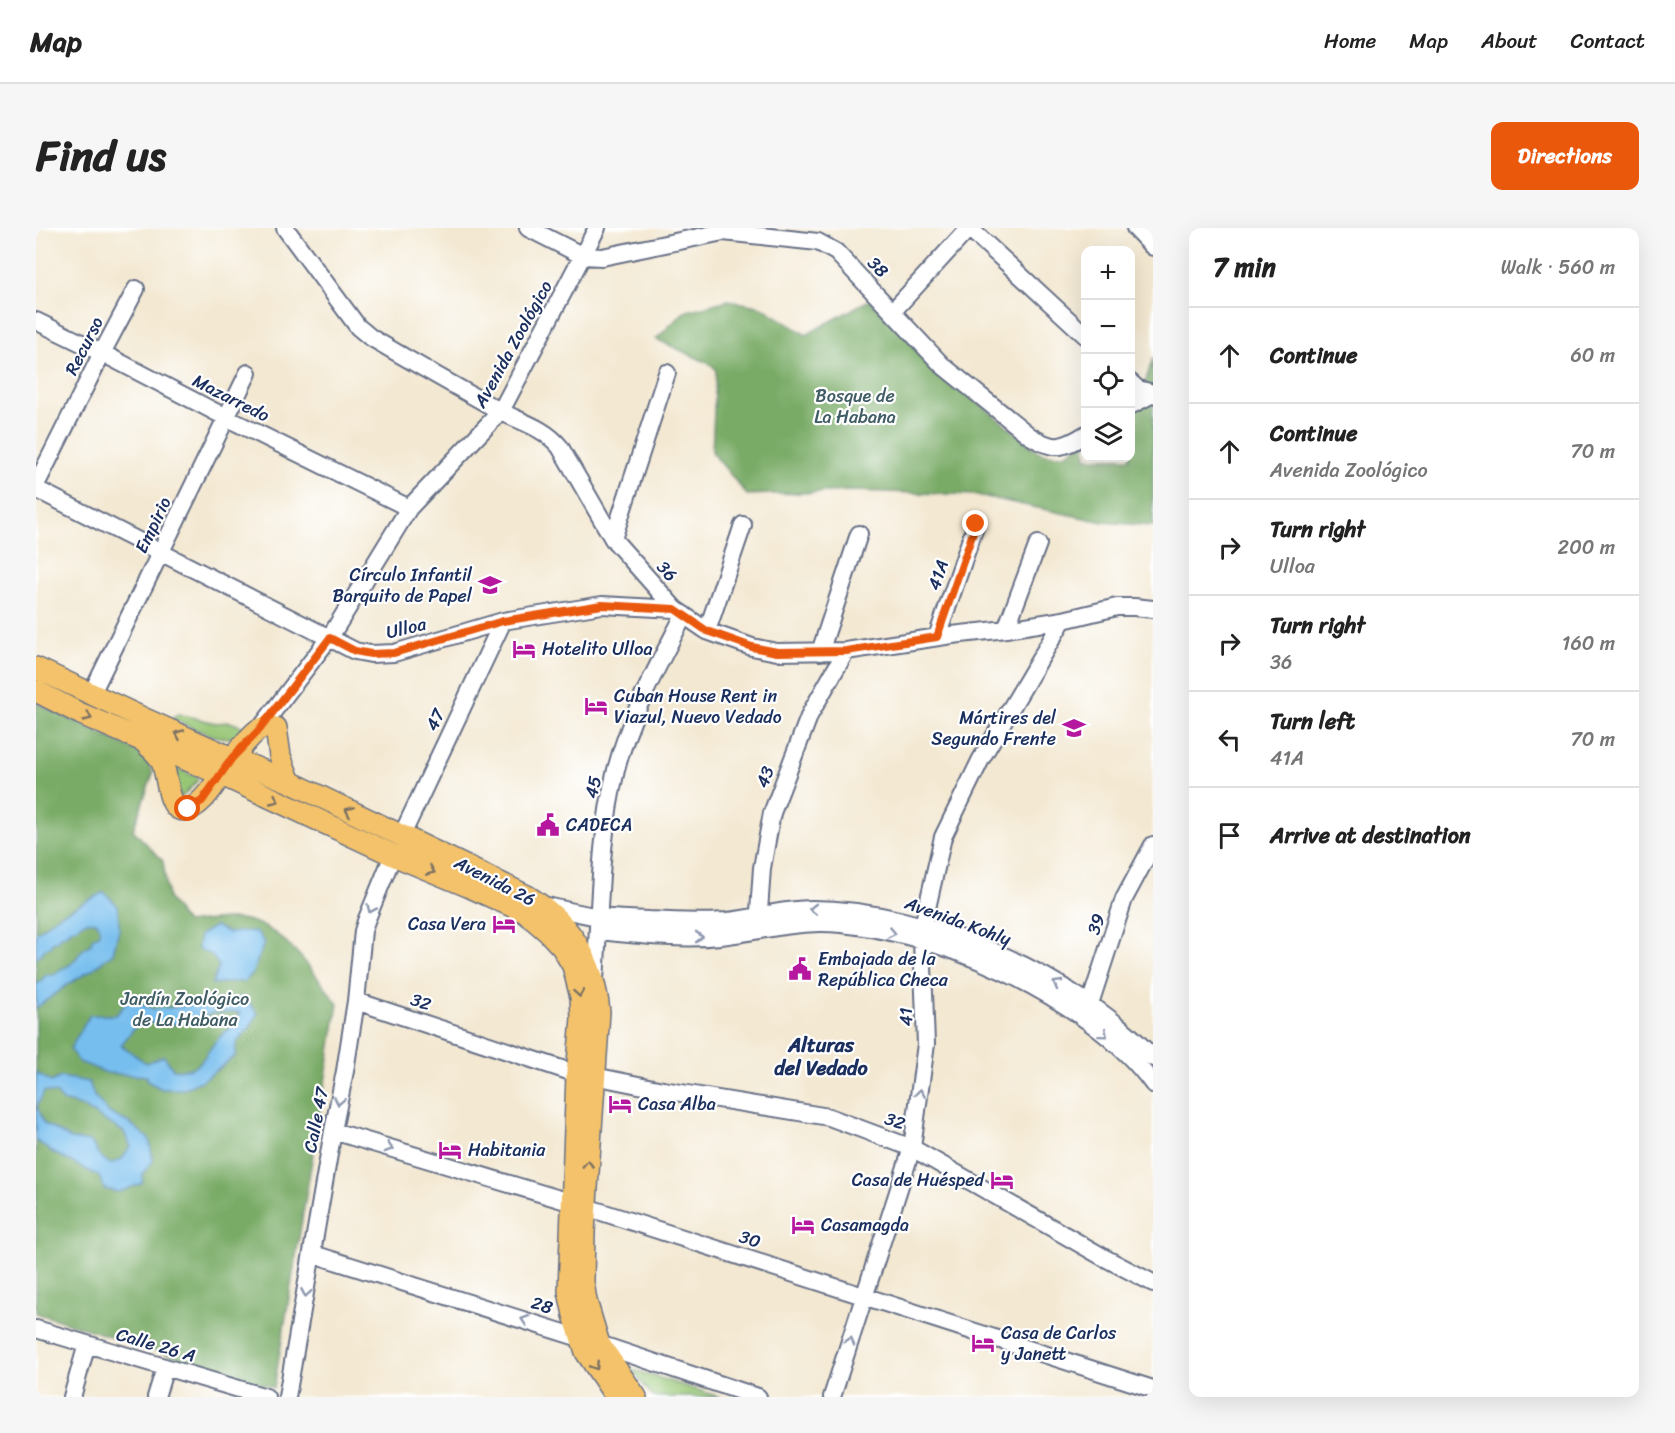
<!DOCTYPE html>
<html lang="en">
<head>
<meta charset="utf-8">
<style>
	:root { --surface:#fff; --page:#f6f6f6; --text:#222; --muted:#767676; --line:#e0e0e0; --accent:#ea580c }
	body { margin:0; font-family:Sriracha,sans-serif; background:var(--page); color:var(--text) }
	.controls { position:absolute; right:18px; top:18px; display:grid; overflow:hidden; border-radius:12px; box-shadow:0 6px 24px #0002 }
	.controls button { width:54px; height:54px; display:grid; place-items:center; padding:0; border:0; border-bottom:2px solid var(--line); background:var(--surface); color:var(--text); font:30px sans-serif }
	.stop { position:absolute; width:18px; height:18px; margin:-14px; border:4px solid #ea580c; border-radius:50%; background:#fff }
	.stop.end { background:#ea580c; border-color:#fff; box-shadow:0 2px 6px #0008 }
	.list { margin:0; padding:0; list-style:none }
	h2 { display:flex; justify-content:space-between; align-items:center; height:78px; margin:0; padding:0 24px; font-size:26px }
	h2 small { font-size:20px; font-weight:400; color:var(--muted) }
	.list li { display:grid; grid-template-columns:39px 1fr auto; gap:18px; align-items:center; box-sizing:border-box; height:96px; padding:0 24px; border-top:2px solid var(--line) }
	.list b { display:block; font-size:22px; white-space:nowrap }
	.list p { margin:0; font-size:20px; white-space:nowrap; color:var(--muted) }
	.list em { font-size:20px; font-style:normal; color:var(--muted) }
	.icon { flex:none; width:33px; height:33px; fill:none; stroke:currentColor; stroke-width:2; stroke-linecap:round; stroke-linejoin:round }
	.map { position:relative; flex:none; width:1117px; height:1169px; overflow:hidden; border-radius:12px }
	header { display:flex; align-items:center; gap:36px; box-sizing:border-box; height:84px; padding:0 30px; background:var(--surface); border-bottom:2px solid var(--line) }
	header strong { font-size:28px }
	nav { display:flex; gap:33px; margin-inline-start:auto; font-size:21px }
	.intro { display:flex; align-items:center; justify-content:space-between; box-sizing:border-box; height:144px; padding:0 36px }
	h1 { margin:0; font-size:42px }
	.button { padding:15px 27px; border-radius:12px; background:var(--accent); color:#fff; font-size:21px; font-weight:700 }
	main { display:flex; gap:36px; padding:0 36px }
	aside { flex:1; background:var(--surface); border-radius:12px; box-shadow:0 6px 24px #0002 }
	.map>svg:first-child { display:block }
	.green { fill:#97c675; stroke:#597a6a; stroke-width:1.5 }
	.forest { fill:#79ab66; stroke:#4a6d62; stroke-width:1.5 }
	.water { fill:#76beee; stroke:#4876a6; stroke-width:1.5; fill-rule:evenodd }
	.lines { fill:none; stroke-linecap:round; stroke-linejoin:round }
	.minor-casing { stroke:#677086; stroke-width:20 }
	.major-casing { stroke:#677086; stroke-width:24 }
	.minor { stroke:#fff; stroke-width:16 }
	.major { stroke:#f3c26a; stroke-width:21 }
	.oneway { stroke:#7c7163 }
	.oneway2 { stroke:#8d97ae }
	.route { stroke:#ea580c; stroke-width:8 }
	.labels { text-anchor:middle; stroke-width:4.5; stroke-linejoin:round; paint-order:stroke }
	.street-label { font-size:18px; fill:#1b2f5e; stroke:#fff }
	.park-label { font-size:18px; fill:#405c65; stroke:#fff }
	.poi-label { font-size:18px; fill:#1b2f5e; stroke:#fff; text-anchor:start }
	.neighbourhood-label { font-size:20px; font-weight:bold; fill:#1b2f5e; stroke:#fff }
</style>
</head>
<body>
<header>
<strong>Map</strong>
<nav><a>Home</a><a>Map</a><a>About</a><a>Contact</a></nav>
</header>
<div class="intro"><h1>Find us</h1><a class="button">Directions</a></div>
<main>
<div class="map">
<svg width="1117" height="1169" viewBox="0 0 1117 1169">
	<rect width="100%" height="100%" fill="#fff"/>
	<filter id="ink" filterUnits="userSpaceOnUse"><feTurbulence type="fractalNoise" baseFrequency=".0167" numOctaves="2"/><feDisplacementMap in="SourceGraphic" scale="12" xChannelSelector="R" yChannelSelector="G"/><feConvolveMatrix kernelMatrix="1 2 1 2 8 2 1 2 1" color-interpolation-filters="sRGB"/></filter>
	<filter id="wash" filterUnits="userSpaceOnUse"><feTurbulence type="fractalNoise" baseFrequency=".008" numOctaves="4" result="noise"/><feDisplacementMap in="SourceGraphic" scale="24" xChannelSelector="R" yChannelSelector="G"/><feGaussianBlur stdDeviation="1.35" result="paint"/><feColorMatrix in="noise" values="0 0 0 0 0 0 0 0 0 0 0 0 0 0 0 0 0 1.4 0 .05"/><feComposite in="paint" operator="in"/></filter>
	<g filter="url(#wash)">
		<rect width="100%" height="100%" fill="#f3e8d1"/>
		<path class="green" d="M142,486l38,9 14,-1 16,6c-3,2 -5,5 -7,7 -17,10 -49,-9 -65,-15l-1,-3z
			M140,540l21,9 1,3 -15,16 -3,1 -8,-28z
			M595,1141l89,28h-67z"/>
		<path class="forest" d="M692,72l34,7 44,28 63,-35 66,67 104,85c22,6 30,3 46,-13l1,19h44l1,-61 14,-14 8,-25v168l-50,-4 -126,-27 -123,-4 -107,4 -35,-43 4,-82 -4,-5 -56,-26 28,-27z
			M0,475l108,51 9,19 -20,57 30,31 5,37 18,25c15,-2 46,-6 60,-3 41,9 68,54 92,84l-64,384 -238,-75z"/>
		<path class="water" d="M68,664l14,14 1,23 -6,24 -21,17 -22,13 -34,25v-25h3l7,-8h8c6,-6 15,-8 20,-14 8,-9 5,-10 17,-17l1,-6 7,-3 1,-7 -3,-6c-9,-1 -15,-1 -21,7l-4,-1 -2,4h-3l-2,3 -5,1 -3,5h-4l-2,5 -6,3 -9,10v-26l22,-17z
			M179,698l14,7 19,-2 10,2 6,10 -12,31 -7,7 -33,3 7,-18 -7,-11 -14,-6 2,-14z
			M209,769l13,17 -9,14 -13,15 -1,13 -32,24 -20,9h-21l-15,-8v-5l-40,-3 -28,-11 -9,-13 20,-34h26l14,-16 23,10 24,-2 50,-8zM204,784c-6,17 -9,13 -20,25 -18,17 -15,36 -47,32l-9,-13 -18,7 -25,-18 18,-23 41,2 34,-11z
			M0,844l15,10 10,-5 28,5 5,14 15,17 22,11 18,15 4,22 -10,12 -1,10 -23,9 -15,-3 -5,-13 -47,-24 -16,-12zM8,863l13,3 6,7 18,5 43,26 7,14 -9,13 -12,5 -10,-8 -9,-14 -20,-3 -26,-15 -8,-17z"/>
	</g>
	<g filter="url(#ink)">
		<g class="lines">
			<g class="minor-casing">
				<path id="minor" d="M249,0l73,99 12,10c42,25 85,49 128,73 22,12 46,17 62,37l53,92 62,70 32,22 45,16 25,5 69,-1 106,-16 54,-6 57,-9 54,-13h17l19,2
					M492,0l55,28 19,1 121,-25 95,10 18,10 106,113 88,71c24,15 32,13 56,-2
					M933,0l117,108
					M1099,0l18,19
					M857,83l76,-83
					M0,93l66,32 125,65 182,90
					M1094,154l8,7 15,4
					M1094,178l23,-12
					M0,257l66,-132 34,-64
					M0,261l319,162 16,3 23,-1 109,-32 99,-16 73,4
					M577,311l54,-166
					M970,401l32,-85
					M671,403l36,-106
					M901,409l39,-113
					M784,424l39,-118
					M55,467l157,-322
					M223,502l71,-93 79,-129 92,-97 96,-183
					M366,607l101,-214
					M506,677c19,4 38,9 58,12 16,2 33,2 49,3 26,1 52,3 78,1 29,-3 54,-12 85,-12 113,0 264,66 341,149
					M722,698l4,-58 10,-55 38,-99 36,-63
					M563,703c40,4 82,9 122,5 34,-4 66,-13 100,-13 107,2 268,73 332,161
					M559,752c5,-70 4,-142 21,-210 14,-55 42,-104 68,-155
					M320,773l221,73
					M1051,785l37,-114 29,-54
					M558,848l69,14 166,27 83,31 191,109 50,26
					M297,903l253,76 567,182
					M277,1026l286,90 159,53
					M0,1101l230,68
					M36,1169l15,-53
					M120,1169l9,-29
					M251,1169l46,-266 12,-60 11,-70 7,-70 3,-10 27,-66
					M796,1169l80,-249 14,-104 -4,-103 1,-15 20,-89 38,-78 82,-139"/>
			</g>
			<g class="major-casing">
				<path id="major" d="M0,440l109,51 87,39 58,24 237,114c44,27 67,65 72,116l-15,220 -1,50 3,19 13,43 37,53
					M0,463l45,23 141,61 171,80 77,32 55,25 23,20 14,15 11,19 8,31 1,21 -5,56 -8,217 5,24 12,37 30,45
					M111,517c6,5 12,10 15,17 5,11 6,43 17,47 22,7 43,-38 54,-52 5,-6 19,-23 25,-27 6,-3 13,-3 18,-2l4,28 10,26"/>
			</g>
			<use href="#minor" class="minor"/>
			<use href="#major" class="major"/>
		</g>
		<defs><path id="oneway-chevron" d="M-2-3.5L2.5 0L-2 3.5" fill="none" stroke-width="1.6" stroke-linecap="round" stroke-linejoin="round" transform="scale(1.5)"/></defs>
		<g class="oneway">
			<use href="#oneway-chevron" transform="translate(52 489) rotate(25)"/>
			<use href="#oneway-chevron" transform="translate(143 506) rotate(-156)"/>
			<use href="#oneway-chevron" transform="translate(239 572) rotate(25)"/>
			<use href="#oneway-chevron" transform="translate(313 583) rotate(-155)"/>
			<use href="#oneway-chevron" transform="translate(395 643) rotate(23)"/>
			<use href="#oneway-chevron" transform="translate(543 765) rotate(80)"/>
			<use href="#oneway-chevron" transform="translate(552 936) rotate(-87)"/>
			<use href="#oneway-chevron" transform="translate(559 1138) rotate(57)"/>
		</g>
		<g class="oneway2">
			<use href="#oneway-chevron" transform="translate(335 681) rotate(114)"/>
			<use href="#oneway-chevron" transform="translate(777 681) rotate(-180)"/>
			<use href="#oneway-chevron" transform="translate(856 705) rotate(12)"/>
			<use href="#oneway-chevron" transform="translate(663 709) rotate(-1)"/>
			<use href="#oneway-chevron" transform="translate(1021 756) rotate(-150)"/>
			<use href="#oneway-chevron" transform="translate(1068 806) rotate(40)"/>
			<use href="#oneway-chevron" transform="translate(884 865) rotate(-82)"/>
			<use href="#oneway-chevron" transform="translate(303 873) rotate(101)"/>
			<use href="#oneway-chevron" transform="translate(353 920) rotate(17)"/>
			<use href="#oneway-chevron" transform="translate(270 1065) rotate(100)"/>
			<use href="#oneway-chevron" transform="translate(489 1092) rotate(-162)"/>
			<use href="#oneway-chevron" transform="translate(814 1113) rotate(-72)"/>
		</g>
	</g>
	<g class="lines" filter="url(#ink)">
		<path class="route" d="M152,581l14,-8 30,-43 27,-28 71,-92 25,13 16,3 23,-1 109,-32 99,-16 73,4 32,22 45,16 25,5 69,-1 91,-14 39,-113"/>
	</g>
	<defs>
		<g id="school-bare" transform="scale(1.8)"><path d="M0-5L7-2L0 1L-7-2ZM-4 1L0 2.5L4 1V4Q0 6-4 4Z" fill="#b5179e" stroke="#fff" stroke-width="2.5" paint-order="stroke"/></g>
		<g id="hotel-bare" transform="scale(1.8)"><path d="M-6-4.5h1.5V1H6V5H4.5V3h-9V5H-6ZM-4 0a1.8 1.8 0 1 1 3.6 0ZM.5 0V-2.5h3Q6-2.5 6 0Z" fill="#b5179e" stroke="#fff" stroke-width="2.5" paint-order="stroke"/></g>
		<g id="civic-bare" transform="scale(1.8)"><path d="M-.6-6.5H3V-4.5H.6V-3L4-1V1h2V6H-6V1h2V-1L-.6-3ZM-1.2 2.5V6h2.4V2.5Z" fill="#b5179e" stroke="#fff" stroke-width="2.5" paint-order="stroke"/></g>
	</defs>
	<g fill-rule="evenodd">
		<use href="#school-bare" x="454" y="357"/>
		<use href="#hotel-bare" x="488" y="421"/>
		<use href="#hotel-bare" x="560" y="478"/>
		<use href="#school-bare" x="1038" y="500"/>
		<use href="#civic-bare" x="512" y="597"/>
		<use href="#hotel-bare" x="468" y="696"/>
		<use href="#civic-bare" x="764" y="741"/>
		<use href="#hotel-bare" x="584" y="876"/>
		<use href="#hotel-bare" x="414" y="922"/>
		<use href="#hotel-bare" x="966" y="952"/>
		<use href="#hotel-bare" x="767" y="997"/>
		<use href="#hotel-bare" x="947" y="1115"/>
	</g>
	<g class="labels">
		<g class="street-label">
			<text transform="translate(842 39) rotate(46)" y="6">38</text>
			<text transform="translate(477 116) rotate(-61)" y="6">Avenida Zoológico</text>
			<text transform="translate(48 118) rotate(-63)" y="6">Recurso</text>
			<text transform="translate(195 170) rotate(27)" y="6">Mazarredo</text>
			<text transform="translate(117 297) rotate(-64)" y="6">Empirio</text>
			<text transform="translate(631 343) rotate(48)" y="6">36</text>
			<text transform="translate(902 347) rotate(-71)" y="6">41A</text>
			<text transform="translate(370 400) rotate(-13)" y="6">Ulloa</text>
			<text transform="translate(399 492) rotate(-65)" y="6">47</text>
			<text transform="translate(729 549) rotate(-69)" y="6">43</text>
			<text transform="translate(557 559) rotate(-78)" y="6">45</text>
			<text transform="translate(459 653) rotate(27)" y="6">Avenida 26</text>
			<text transform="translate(922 693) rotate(20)" y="6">Avenida Kohly</text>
			<text transform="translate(1060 696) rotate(-72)" y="6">39</text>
			<text transform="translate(385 774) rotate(19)" y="6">32</text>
			<text transform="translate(870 789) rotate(-92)" y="6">41</text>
			<text transform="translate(280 892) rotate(-79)" y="6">Calle 47</text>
			<text transform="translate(859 893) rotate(20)" y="6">32</text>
			<text transform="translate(714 1011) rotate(18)" y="6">30</text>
			<text transform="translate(506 1077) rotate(18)" y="6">28</text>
			<text transform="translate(120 1117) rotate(16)" y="6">Calle 26 A</text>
		</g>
		<g class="park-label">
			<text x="819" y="174">Bosque de<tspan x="819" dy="21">La Habana</tspan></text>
			<text x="149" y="777">Jardín Zoológico<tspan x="149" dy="21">de La Habana</tspan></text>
		</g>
		<g class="poi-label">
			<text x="436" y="353" text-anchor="end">Círculo Infantil<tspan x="436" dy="21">Barquito de Papel</tspan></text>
			<text x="506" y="427">Hotelito Ulloa</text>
			<text x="578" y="474">Cuban House Rent in<tspan x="578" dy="21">Viazul, Nuevo Vedado</tspan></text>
			<text x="1020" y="496" text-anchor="end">Mártires del<tspan x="1020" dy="21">Segundo Frente</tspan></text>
			<text x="530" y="603">CADECA</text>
			<text x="450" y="702" text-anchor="end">Casa Vera</text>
			<text x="782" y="737">Embajada de la<tspan x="782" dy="21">República Checa</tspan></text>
			<text x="602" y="882">Casa Alba</text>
			<text x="432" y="928">Habitania</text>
			<text x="948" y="958" text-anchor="end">Casa de Huésped</text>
			<text x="785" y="1003">Casamagda</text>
			<text x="965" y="1111">Casa de Carlos<tspan x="965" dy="21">y Janett</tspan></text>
		</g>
		<g class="neighbourhood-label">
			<text x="785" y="824">Alturas<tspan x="785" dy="23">del Vedado</tspan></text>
		</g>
	</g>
</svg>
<div class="controls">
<button>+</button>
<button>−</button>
<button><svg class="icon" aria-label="locate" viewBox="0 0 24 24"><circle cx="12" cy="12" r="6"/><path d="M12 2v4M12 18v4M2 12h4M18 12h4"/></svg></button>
<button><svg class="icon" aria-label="layers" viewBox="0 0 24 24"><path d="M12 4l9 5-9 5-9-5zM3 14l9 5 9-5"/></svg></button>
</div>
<div class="stop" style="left:152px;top:581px"></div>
<div class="stop end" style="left:940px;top:296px"></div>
</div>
<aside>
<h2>7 min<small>Walk · 560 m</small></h2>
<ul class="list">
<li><svg class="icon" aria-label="ahead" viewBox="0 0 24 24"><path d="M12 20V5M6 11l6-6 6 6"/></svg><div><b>Continue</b></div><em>60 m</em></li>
<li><svg class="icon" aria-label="ahead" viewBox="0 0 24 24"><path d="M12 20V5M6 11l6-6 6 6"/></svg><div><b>Continue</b><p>Avenida Zoológico</p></div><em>70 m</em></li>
<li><svg class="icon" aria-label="right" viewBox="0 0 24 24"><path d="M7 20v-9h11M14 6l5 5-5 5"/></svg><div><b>Turn right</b><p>Ulloa</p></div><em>200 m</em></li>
<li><svg class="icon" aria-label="right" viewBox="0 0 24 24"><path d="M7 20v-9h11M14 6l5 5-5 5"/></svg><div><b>Turn right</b><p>36</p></div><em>160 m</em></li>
<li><svg class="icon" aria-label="left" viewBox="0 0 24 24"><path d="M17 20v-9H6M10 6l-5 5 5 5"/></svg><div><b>Turn left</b><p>41A</p></div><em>70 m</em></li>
<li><svg class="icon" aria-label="arrive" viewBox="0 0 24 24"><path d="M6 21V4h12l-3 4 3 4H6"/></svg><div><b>Arrive at destination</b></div></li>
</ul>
</aside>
</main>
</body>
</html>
